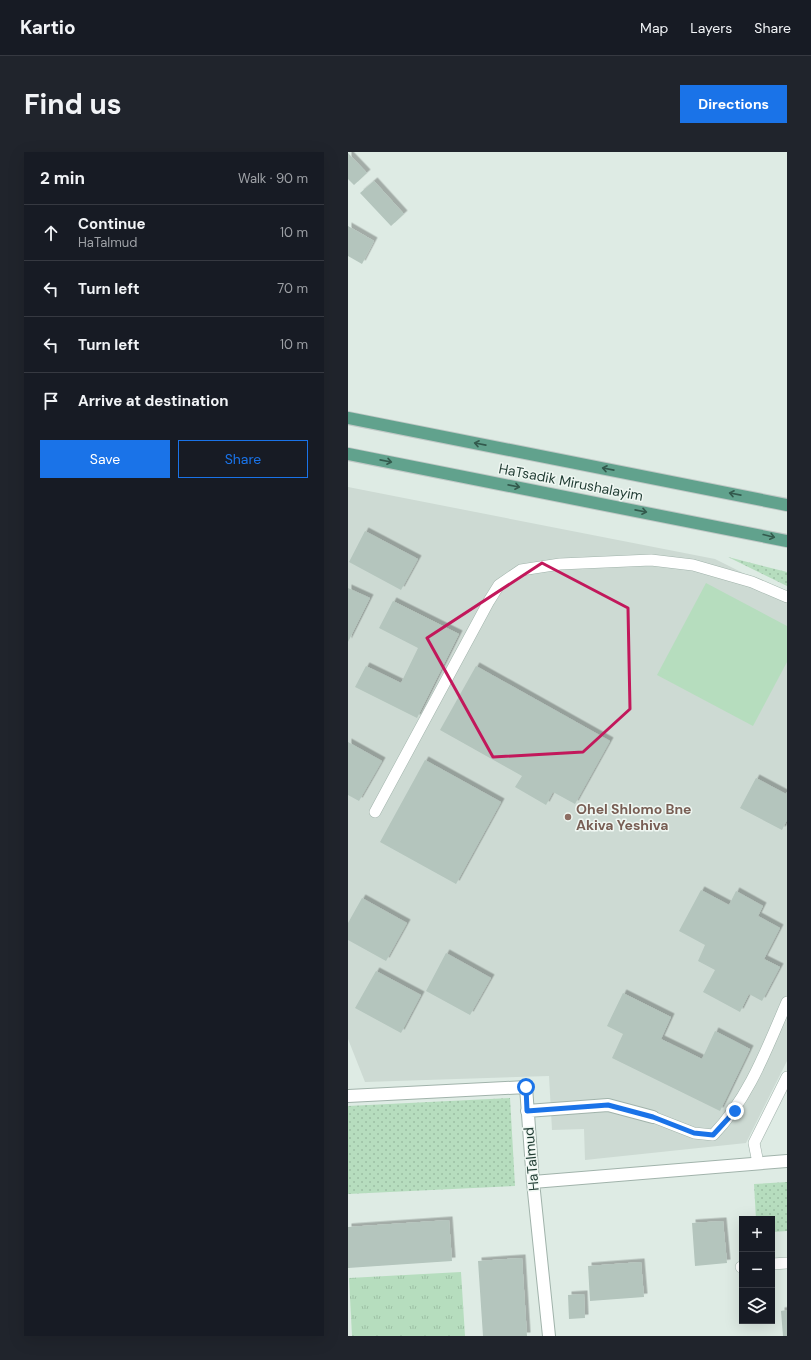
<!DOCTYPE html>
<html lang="en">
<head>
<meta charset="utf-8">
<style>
	:root { --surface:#171b24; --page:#20242c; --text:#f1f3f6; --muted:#9ea1a6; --line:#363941; --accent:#1a73e8 }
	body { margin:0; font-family:"DM Sans",sans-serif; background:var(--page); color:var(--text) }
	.controls { position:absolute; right:12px; bottom:12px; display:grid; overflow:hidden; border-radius:0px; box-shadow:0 4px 16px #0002 }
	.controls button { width:36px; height:36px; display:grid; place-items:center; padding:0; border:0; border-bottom:1px solid var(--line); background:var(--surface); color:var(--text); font:20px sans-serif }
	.stop { position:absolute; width:12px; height:12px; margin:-9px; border:3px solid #1a73e8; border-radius:50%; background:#fff }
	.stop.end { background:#1a73e8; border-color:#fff; box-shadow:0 1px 4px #0008 }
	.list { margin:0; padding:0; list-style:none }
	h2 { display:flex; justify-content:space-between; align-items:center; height:52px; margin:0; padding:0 16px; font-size:17px }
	h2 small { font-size:13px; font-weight:400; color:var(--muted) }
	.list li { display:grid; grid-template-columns:26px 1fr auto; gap:12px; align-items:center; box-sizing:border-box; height:56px; padding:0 16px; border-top:1px solid var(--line) }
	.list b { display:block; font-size:15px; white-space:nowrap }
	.list p { margin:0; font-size:13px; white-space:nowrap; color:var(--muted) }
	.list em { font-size:13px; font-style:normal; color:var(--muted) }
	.actions { display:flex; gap:8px; padding:12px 16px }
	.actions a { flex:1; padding:9px 0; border:1px solid var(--accent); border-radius:0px; text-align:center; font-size:14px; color:var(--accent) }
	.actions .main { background:var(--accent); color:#fff }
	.icon { flex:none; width:22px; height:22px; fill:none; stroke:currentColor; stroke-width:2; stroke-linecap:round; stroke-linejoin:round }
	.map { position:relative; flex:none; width:439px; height:1184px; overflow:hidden; border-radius:0px }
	header { display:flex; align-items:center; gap:24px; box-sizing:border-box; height:56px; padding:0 20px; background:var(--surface); border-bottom:1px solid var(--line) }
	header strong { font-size:19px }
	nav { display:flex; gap:22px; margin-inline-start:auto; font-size:14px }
	.intro { display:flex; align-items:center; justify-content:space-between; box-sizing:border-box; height:96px; padding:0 24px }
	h1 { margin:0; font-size:28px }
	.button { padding:10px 18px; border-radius:0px; background:var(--accent); color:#fff; font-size:14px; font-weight:700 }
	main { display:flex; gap:24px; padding:0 24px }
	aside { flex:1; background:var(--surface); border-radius:0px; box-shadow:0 4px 16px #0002 }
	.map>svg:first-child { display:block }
	.built { fill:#cddad3 }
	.grass { fill:url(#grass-dots) }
	.park { fill:url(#park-tufts) }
	.pitch { fill:#b6ddbe }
	.building { fill:#b4c5bd; filter:url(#shadow) }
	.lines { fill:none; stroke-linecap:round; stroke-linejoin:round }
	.service-casing { stroke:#a1b3ab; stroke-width:12 }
	.minor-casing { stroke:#a1b3ab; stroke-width:14 }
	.primary-casing { stroke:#c0c8c6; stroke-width:14 }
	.service { stroke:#fff; stroke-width:11 }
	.minor { stroke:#fff; stroke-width:12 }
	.primary { stroke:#61a28d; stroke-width:12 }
	.oneway { stroke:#335a4d }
	.route { stroke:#1a73e8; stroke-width:5 }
	.marked { fill:none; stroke:#c2185b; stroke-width:3; stroke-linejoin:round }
	.education-dot { fill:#8d6e63; stroke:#eff7f2; stroke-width:1.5 }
	.labels { text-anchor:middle; stroke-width:3; stroke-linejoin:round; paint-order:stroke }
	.street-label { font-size:14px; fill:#1f3b32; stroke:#eff7f2 }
	.education-label { font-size:14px; font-weight:bold; fill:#785e54; stroke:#eff7f2; text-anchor:start }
</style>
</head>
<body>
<header>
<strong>Kartio</strong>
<nav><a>Map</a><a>Layers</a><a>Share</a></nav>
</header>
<div class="intro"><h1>Find us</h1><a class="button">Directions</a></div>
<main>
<aside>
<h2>2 min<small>Walk · 90 m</small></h2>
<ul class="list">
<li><svg class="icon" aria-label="ahead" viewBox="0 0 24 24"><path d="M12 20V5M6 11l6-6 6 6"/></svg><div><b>Continue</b><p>HaTalmud</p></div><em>10 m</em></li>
<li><svg class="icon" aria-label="left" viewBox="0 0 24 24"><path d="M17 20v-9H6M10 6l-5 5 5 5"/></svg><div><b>Turn left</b></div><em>70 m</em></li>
<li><svg class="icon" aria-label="left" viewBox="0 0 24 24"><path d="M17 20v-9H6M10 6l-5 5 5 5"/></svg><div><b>Turn left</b></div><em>10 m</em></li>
<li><svg class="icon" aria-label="arrive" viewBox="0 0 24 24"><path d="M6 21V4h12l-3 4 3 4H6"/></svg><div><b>Arrive at destination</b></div></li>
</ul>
<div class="actions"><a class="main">Save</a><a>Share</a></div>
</aside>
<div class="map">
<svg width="439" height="1184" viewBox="0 0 439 1184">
	<defs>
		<pattern id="grass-dots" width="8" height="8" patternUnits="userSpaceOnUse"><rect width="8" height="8" fill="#b6ddbe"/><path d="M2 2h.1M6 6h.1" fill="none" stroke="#9cbfa4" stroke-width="1.8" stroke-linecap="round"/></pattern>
		<pattern id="park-tufts" width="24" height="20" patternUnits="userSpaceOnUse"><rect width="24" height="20" fill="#b6ddbe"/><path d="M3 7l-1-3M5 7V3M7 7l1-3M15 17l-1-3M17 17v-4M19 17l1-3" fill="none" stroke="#9cbfa4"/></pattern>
		<filter id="shadow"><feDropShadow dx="3.5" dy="-3.5" stdDeviation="0" flood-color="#0004"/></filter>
	</defs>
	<rect width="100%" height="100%" fill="#deebe4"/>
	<path class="built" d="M0,335l367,72 72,36v466l-41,82 -161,17 -1,-31 -32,1 -3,-54 -184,6 -17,-43z"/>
	<path class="grass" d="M380,405l59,15v14z
		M162,946l5,88 -167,8v-88z
		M439,1030v49l-15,1v-13h-16l-2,-35z"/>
	<path class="park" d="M113,1120l4,64h-113l-3,-58z"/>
	<path class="pitch" d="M358,431l81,43v36l-34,64 -96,-51z"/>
	<path class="building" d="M0,1l19,20 -13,12 -6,-6z
		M26,29l30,33 -13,12 -31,-33z
		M0,74l26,15 -12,23 -14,-8z
		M17,379l53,28 -17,31 -52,-28z
		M0,436l22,10 -22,44z
		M45,449l66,33 -42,84 -62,-31 11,-21 35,17 17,-35 -39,-20z
		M128,514l134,75 -35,63 -22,-12 -7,13 -31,-18 7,-11 -82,-46z
		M0,590l34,19 -23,40 -11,-6z
		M77,608l76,42 -45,82 -76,-42z
		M408,626l30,16 1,-2v28l-5,10 -42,-22z
		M353,738l28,15 7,-14 27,15 -5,10 22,12 -16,31 16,8 -18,34 -13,-7 -9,18 -37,-20 12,-22 -17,-9 7,-16 -26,-14z
		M14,746l45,25 -21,38 -38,-21v-17z
		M98,801l45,25 -21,37 -44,-24z
		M28,819l45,24 -20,38 -46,-25z
		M275,841l48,24 -10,22 41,20 13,-28 35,18 -30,62 -108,-53 11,-24 -16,-8z
		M101,1068l3,41 -104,7v-41z
		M375,1069l4,42 -32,3 -3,-43z
		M174,1106l5,78h-44l-5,-75z
		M293,1110l3,35 -54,4 -2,-35z
		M236,1142l1,24 -16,1 -1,-24z
		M439,1158v26h-4l-2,-25z"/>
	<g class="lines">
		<g class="service-casing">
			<path id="service" d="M27,660l114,-211 10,-16 22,-15 39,-6 91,-4 42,5 59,17 35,15
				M305,965l41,16 19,2c36,-37 54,-87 74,-133
				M410,1011l-4,-20 33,-66
				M424,1112l15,-1
				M393,1115h1"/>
		</g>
		<g class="minor-casing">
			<path id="minor" d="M0,944l178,-9 7,95 16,154
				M179,959l81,-6 45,12
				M185,1030l254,-21"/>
		</g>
		<g class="primary-casing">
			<path id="primary" d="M0,266l439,87
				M0,302l439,87"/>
		</g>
		<use href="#service" class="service"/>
		<use href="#minor" class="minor"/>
		<use href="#primary" class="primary"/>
	</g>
	<defs><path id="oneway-shaft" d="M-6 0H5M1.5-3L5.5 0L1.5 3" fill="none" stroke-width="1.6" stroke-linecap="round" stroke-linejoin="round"/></defs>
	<g class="oneway">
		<use href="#oneway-shaft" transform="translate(132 292) rotate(-169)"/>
		<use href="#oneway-shaft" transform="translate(38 309) rotate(11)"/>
		<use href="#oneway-shaft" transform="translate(260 317) rotate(-169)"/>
		<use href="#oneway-shaft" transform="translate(166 334) rotate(11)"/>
		<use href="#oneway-shaft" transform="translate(387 342) rotate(-169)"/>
		<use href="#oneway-shaft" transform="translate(293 359) rotate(11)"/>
		<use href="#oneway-shaft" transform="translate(421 384) rotate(14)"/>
	</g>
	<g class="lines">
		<path class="route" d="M178,935l1,24 81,-6 45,12 41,16 19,2 22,-24"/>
	</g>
	<path class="marked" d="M194,411l86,45 2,101 -47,43 -90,5 -66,-119z"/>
	<circle class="education-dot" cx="220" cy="665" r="4"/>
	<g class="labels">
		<g class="street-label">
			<text transform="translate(223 330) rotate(11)" y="5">HaTsadik Mirushalayim</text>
			<text transform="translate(183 1007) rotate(-95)" y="5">HaTalmud</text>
		</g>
		<g class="education-label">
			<text x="228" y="662">Ohel Shlomo Bne<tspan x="228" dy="16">Akiva Yeshiva</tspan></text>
		</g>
	</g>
</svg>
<div class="controls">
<button>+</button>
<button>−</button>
<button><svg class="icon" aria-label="layers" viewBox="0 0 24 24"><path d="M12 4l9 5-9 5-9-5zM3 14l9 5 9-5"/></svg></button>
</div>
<div class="stop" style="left:178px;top:935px"></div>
<div class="stop end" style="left:387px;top:959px"></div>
</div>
</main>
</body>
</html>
